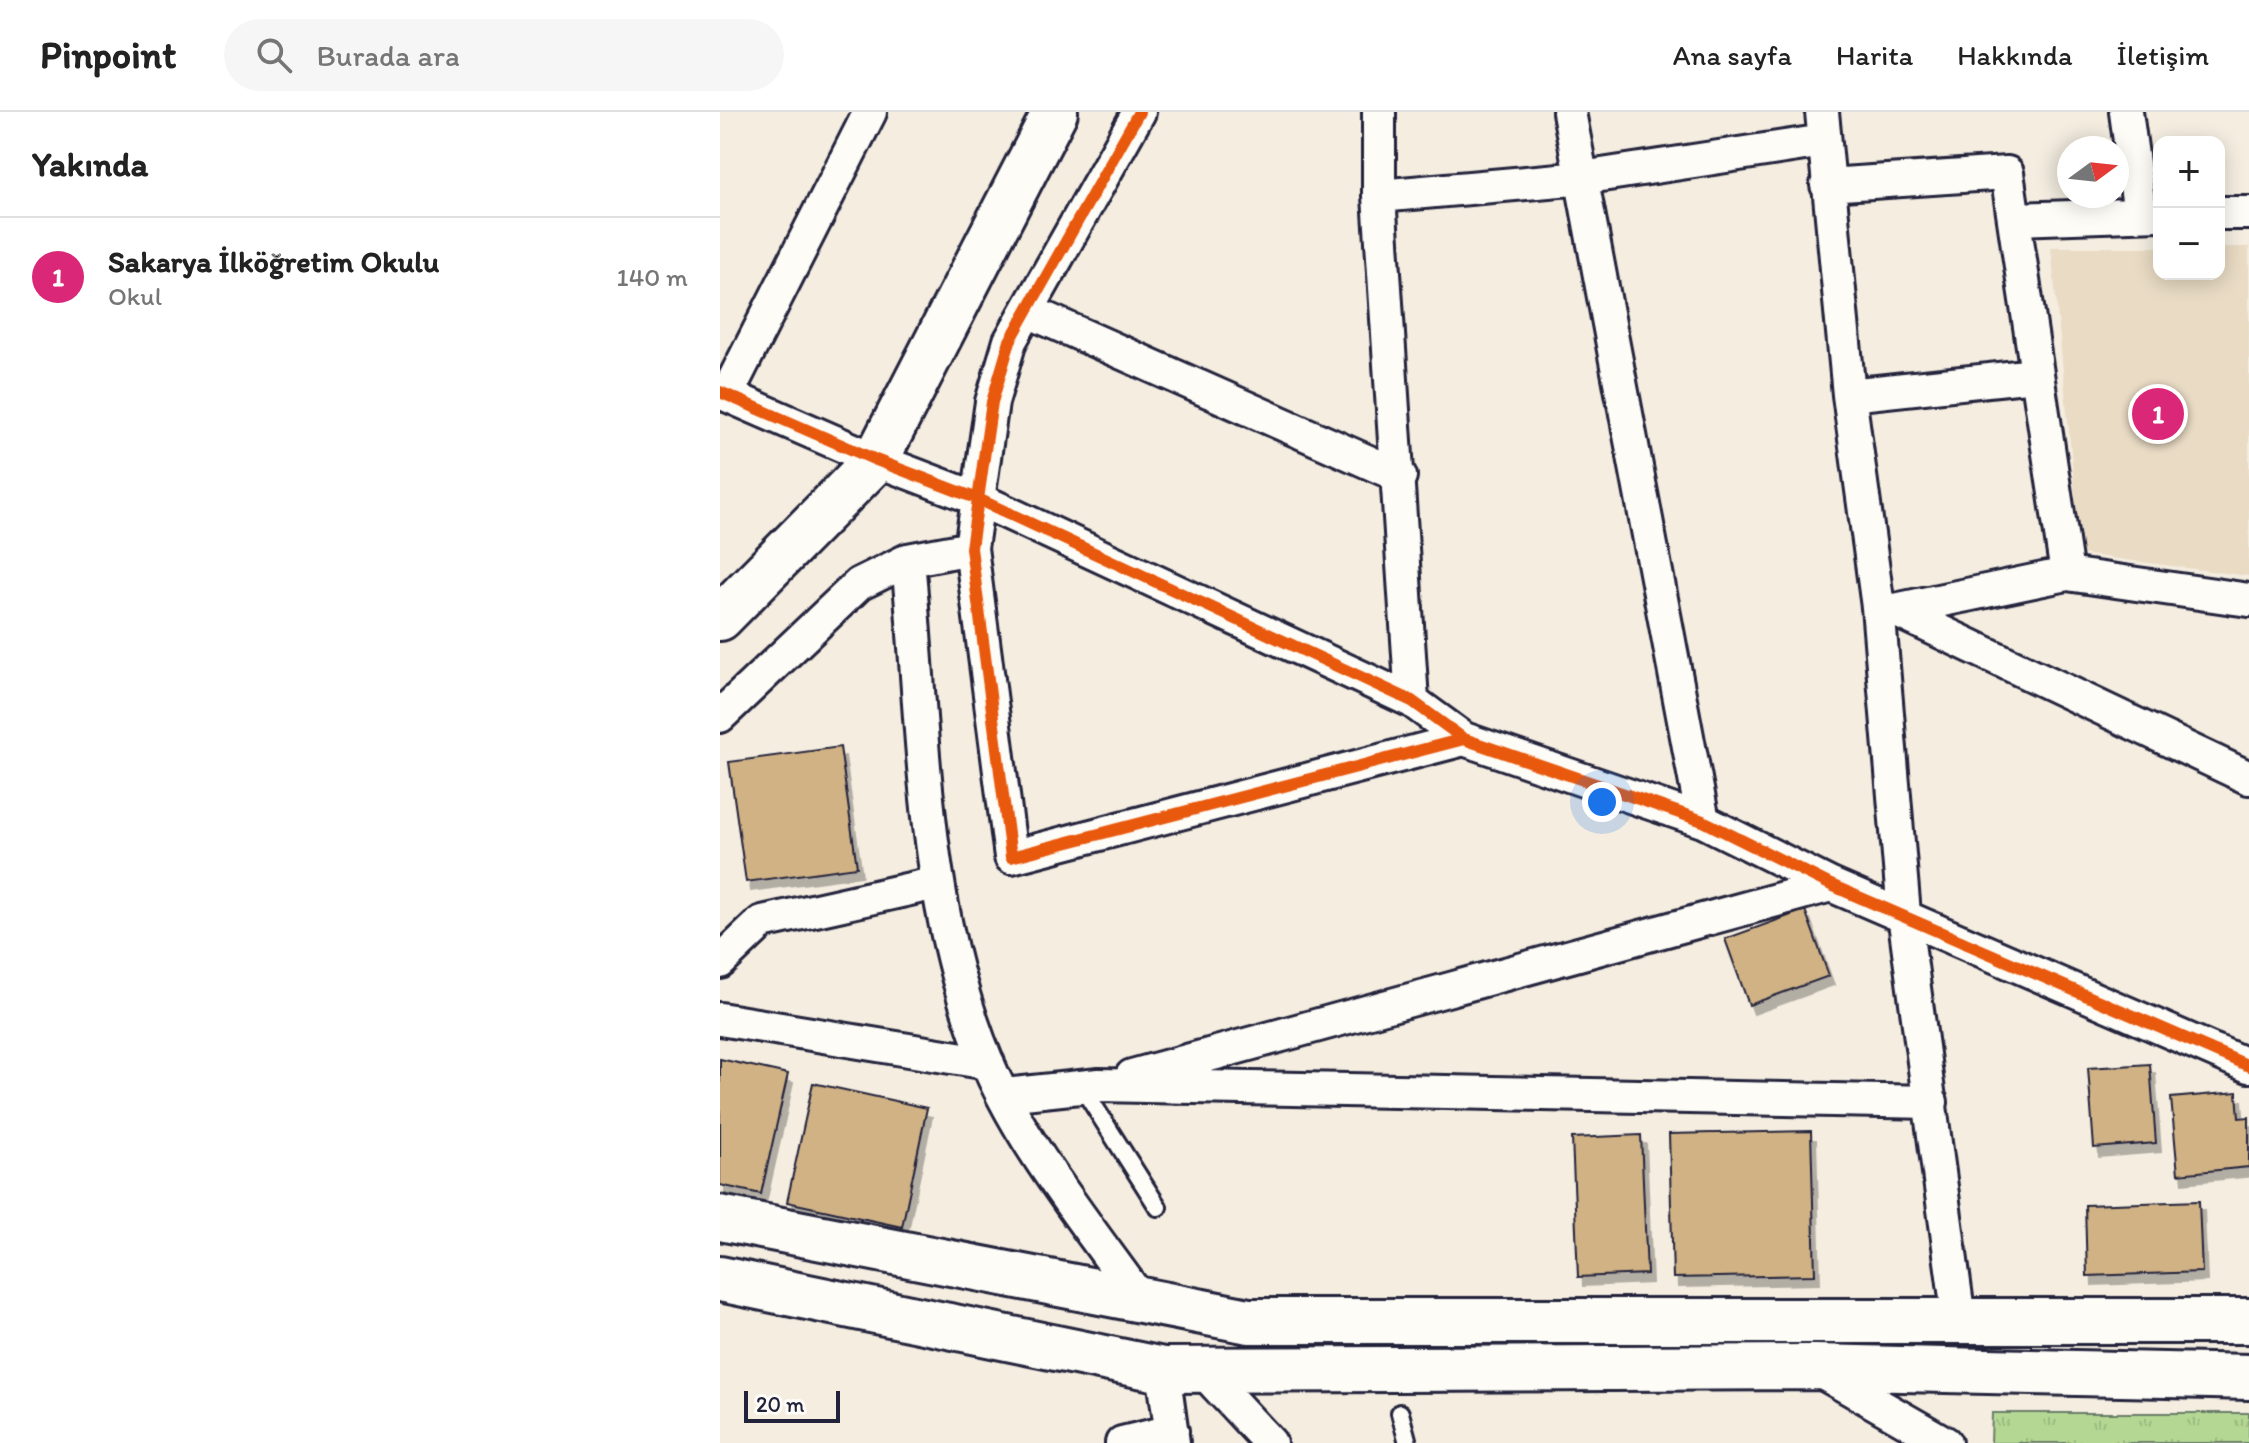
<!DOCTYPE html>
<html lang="tr">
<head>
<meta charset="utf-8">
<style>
	:root { --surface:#fff; --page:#f6f6f6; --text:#222; --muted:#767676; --line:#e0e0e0; --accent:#db2777 }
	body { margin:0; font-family:Itim,sans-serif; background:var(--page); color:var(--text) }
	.controls { position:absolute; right:24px; top:24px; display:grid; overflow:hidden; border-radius:16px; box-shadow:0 4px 20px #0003 }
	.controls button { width:72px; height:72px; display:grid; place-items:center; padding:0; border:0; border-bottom:2px solid var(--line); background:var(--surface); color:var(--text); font:40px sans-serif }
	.compass { position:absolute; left:1337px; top:24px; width:72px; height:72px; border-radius:50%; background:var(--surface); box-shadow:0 4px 20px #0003; rotate:75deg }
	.scale { position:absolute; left:24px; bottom:20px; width:96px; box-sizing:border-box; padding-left:8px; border:4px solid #22223b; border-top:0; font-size:22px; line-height:28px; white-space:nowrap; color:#22223b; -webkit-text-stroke:6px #fdfcf7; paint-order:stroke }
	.you { position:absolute; left:882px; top:690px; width:28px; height:28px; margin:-20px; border:6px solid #fff; border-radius:50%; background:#1a73e8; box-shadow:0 0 0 12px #1a73e833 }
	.badge { display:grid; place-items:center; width:52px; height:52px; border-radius:50%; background:var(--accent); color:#fff; font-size:26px; font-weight:700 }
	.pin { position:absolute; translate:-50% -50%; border:4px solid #fff; box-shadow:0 2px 8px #0006 }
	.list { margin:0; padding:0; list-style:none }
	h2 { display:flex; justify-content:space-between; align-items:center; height:104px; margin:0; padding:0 32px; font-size:34px }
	h2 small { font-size:26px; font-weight:400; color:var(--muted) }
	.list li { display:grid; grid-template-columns:52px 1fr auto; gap:24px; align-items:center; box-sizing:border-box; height:120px; padding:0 32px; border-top:2px solid var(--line) }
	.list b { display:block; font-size:30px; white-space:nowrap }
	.list p { margin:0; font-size:26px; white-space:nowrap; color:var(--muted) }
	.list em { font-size:26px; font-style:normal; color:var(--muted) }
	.icon { flex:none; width:44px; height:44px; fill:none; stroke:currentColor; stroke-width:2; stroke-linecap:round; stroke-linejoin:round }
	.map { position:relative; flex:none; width:1529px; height:1331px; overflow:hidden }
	header { display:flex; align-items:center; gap:48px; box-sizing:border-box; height:112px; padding:0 40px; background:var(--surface); border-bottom:2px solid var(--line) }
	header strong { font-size:38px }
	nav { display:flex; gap:44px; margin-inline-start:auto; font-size:28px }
	.search { width:560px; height:72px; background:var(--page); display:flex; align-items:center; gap:20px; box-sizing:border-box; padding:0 28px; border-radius:44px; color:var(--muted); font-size:30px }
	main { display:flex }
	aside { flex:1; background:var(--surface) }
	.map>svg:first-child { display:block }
	.built { fill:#e9dbc4 }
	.park { fill:url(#park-tufts); stroke:#6b7d67; stroke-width:2 }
	.building { fill:#d0b284; stroke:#22223b; stroke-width:2; filter:url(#shadow) }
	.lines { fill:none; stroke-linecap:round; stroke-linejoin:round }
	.lane-casing { stroke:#22223b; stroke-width:22 }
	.street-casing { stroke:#22223b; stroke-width:38 }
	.secondary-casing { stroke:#22223b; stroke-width:50 }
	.lane { stroke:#fdfcf7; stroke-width:16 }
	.street { stroke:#fdfcf7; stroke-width:32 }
	.secondary { stroke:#fdfcf7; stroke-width:44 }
	.cycleway-casing { stroke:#fdfcf7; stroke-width:17 }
	.cycleway { stroke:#e8590c; stroke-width:12 }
</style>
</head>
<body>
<header>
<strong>Pinpoint</strong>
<div class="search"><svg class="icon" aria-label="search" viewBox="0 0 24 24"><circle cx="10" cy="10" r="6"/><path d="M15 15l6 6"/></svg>Burada ara</div>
<nav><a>Ana sayfa</a><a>Harita</a><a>Hakkında</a><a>İletişim</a></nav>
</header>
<main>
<aside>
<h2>Yakında<small></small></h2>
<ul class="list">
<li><span class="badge">1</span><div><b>Sakarya İlköğretim Okulu</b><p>Okul</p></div><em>140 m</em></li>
</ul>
</aside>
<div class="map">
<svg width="1529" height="1331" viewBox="0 0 1529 1331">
	<defs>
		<pattern id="park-tufts" width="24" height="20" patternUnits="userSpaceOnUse" patternTransform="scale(2)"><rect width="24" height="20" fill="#b4d893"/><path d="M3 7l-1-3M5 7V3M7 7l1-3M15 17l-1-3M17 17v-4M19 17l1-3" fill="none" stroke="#9ab980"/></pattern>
		<filter id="shadow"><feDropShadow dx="5" dy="9" stdDeviation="0" flood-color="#0004"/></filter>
	</defs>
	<rect width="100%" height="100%" fill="#f4ede0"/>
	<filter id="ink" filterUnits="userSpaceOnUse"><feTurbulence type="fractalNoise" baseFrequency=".0125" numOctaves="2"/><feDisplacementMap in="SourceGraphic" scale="16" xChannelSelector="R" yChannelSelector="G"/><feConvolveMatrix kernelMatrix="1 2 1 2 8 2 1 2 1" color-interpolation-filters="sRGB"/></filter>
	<g filter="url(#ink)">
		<path class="built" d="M1331,135h108v27h60v-27h30v329l-168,-22z"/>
		<path class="park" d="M1272,1301h257v30h-258z"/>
		<path class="building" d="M120,635l17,120 -111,15 -17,-120z
			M1085,798l24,66 -80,29 -24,-66z
			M0,947l68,15 -27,120 -41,-9z
			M1430,952l6,79 -62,5 -6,-80z
			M93,971l114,25 -25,119 -115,-25z
			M1517,980l2,26 10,-1v50l-71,7 -7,-76z
			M1091,1019l4,144 -142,3 -4,-144z
			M921,1023l6,139 -69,3 -6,-139z
			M1479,1089l3,71 -115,4 -2,-71z"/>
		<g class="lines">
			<g class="lane-casing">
				<path id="lane" d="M362,975l76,120
					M680,1301l8,30"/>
			</g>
			<g class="street-casing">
				<path id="street" d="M419,0l-129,229 -18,61 -21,146 40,309 453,-118
					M659,0v84l33,505
					M849,0l134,709
					M1102,0l27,283 29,212 26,307 55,406
					M1406,0l14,102
					M1107,73l180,-12 60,401
					M659,84l203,-18 242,-37
					M1499,101h30
					M1295,107l144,-5
					M308,199l372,165
					M0,280l156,68 102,39 434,202 52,38 239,82 128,64 418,181
					M7,282l143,-282
					M1129,283l186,-20
					M188,448c16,168 13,344 79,502 34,82 104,168 155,240
					M1158,495l17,3 354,168
					M1175,498l172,-36 182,26
					M0,604l139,-132 49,-24 63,-12
					M0,850l42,-40 175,-39
					M0,907l268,44
					M412,964l699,-191
					M285,983l94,-10 832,17
					M1096,1257l129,74
					M443,1258l10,73
					M484,1260l66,71
					M402,1331l50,-12"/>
			</g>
			<g class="secondary-casing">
				<path id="secondary" d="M0,506l156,-158 179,-348
					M0,1106l529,103h1000
					M0,1167l443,91 651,-3 435,10"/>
			</g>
			<use href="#lane" class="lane"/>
			<use href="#street" class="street"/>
			<use href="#secondary" class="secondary"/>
			<g class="cycleway-casing">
				<path id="cycleway" d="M419,0l-129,229 -18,61 -21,146 40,309 453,-118
					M0,280l156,68 102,39 434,202 52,38 239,82 128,64 418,181"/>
			</g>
			<use href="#cycleway" class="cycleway"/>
		</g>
	</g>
</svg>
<div class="controls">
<button>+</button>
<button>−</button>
</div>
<svg class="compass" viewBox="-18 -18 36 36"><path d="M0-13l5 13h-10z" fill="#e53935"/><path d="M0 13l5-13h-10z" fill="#767676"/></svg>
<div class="scale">20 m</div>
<div class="you"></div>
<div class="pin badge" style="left:1438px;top:302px">1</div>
</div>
</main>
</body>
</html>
